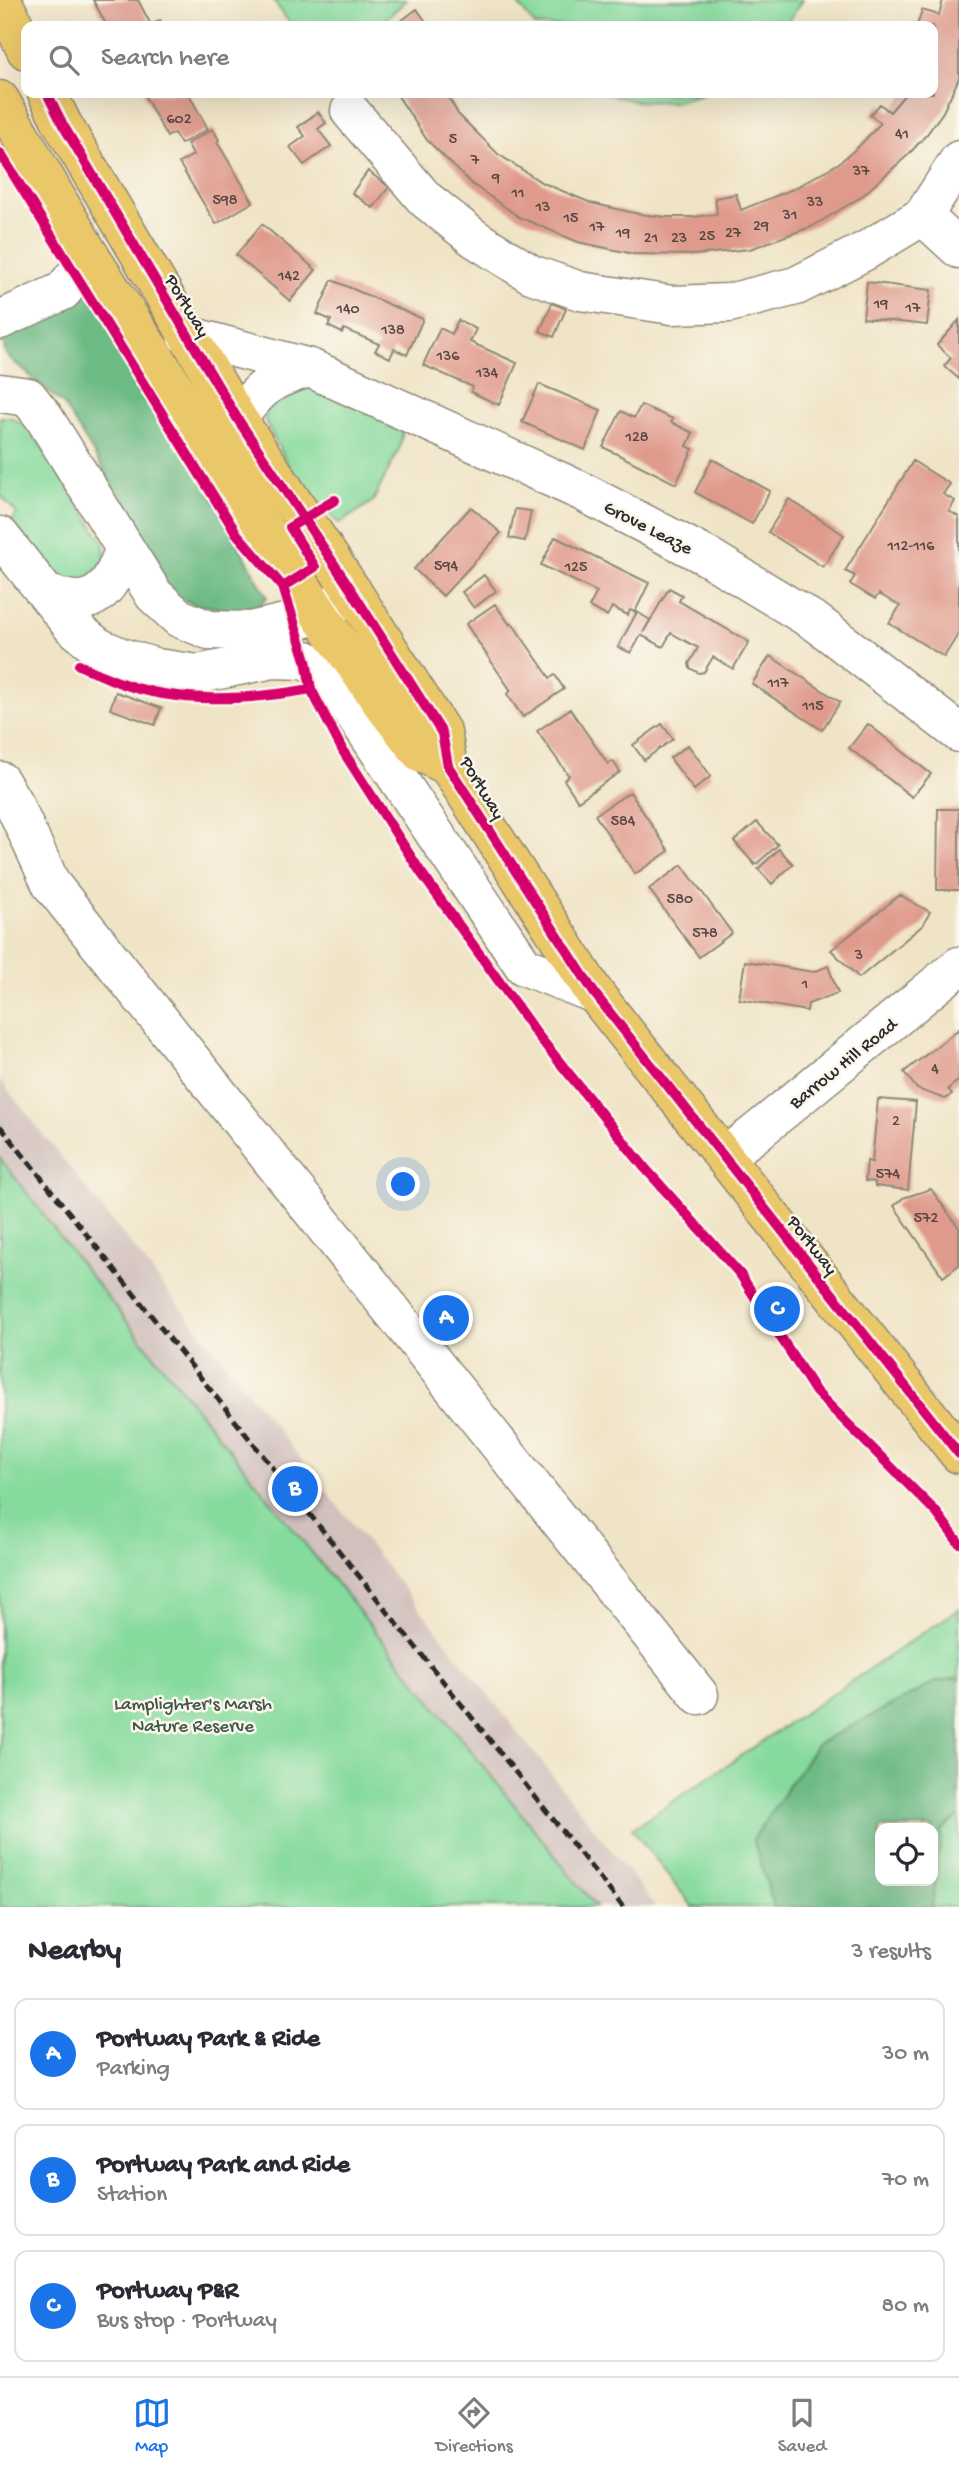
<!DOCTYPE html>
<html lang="en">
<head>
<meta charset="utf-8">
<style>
	:root { --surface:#fff; --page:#f2f2f3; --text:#2b2b33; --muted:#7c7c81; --line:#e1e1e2; --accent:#1a73e8 }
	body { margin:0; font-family:"Gochi Hand",sans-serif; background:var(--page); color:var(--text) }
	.controls { position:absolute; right:21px; bottom:21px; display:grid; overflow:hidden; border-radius:14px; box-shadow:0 7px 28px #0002 }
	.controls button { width:63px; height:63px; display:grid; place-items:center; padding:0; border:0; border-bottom:2px solid var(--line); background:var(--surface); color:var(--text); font:35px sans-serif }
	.you { position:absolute; left:404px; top:1185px; width:24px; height:24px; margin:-18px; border:5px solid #fff; border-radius:50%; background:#1a73e8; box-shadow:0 0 0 10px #1a73e833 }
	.badge { display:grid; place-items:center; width:46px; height:46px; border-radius:50%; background:var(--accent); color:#fff; font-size:23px; font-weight:700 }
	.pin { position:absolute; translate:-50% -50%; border:4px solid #fff; box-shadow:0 2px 7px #0006 }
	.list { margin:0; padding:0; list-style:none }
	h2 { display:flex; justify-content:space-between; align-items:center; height:91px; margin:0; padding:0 28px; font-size:30px }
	h2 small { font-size:23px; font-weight:400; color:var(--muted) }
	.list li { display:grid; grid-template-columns:46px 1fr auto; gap:21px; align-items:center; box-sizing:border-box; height:112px; margin:0 14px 14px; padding:0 14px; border:2px solid var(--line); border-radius:14px }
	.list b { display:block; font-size:26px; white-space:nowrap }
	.list p { margin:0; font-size:23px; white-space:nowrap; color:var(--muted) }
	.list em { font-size:23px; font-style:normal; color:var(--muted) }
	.icon { flex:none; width:38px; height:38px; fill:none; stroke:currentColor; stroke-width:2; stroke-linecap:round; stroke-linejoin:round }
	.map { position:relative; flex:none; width:959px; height:1907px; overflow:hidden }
	.search { position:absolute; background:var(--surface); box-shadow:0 7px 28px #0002; left:21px; right:21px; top:21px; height:77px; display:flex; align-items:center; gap:18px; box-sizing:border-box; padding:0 24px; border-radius:14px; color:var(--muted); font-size:26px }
	.sheet { height:469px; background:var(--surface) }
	nav { display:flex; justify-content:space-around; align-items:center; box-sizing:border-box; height:98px; border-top:2px solid var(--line); background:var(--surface); font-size:19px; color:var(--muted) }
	nav a { display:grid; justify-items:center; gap:4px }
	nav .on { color:var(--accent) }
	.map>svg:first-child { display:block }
	.industrial { fill:#d1c0bc }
	.green { fill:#85da9d; stroke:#588264; stroke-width:2; fill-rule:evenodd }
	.forest { fill:#6cba84; stroke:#4c7258; stroke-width:2; fill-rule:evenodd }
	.building { fill:#df9a8b }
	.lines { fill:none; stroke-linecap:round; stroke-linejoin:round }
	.minor-casing { stroke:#8e8878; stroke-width:41 }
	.highway-casing { stroke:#8e8878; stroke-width:41 }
	.minor { stroke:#fff; stroke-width:38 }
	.highway { stroke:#eac769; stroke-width:38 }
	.rail { stroke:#2b2b2b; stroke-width:5; stroke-dasharray:10 5; stroke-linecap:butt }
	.cycleway-casing { stroke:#fbf7ec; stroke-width:15 }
	.cycleway { stroke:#d6006c; stroke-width:10 }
	.labels { text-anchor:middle; stroke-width:5; stroke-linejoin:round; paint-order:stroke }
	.number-label { font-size:16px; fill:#584743 }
	.street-label { font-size:19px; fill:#2b2b2b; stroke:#fbf7ec }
	.park-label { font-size:19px; fill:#425748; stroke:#fbf7ec }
</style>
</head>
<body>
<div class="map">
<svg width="959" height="1907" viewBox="0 0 959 1907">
	<rect width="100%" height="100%" fill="#fbf7ec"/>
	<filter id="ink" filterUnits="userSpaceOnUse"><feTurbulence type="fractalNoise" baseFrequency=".0143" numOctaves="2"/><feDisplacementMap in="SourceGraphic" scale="14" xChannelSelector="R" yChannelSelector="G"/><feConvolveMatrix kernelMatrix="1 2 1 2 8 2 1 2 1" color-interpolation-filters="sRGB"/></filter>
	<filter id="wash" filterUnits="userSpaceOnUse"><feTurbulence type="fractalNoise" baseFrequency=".00686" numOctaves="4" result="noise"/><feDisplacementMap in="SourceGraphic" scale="28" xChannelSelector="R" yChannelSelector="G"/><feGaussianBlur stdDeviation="1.57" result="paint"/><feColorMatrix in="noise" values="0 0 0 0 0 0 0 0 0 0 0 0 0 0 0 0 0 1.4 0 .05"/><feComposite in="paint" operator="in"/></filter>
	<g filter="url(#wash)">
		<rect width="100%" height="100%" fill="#f0e4c6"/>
		<path class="industrial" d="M0,1080l520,655 136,172h-60l-516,-644 -80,-105z"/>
		<path class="green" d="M273,0h134l-29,26h-86z
			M515,0h287l-16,26h-251z
			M603,93h103l-33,9 -39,-1z
			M310,384l94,39 -4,24 -27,54 -34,23 -45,-48 -29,-55 4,-21z
			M0,417h9l19,9 76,117 1,18 -24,24 -19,-5 -50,-58 5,-9 -17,-18z
			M0,1158l80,105 516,644h-596z
			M959,1609v298h-266l-61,-78zM880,1828h53v53h-53z"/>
		<path class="forest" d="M86,296l20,13 22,32 139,256 -16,16 -55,-8 -28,-12 -67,-128 -38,-61 -57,-49 -4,-21 39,-21z
			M959,1678v138l-17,14 -10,77h-158l-21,-68 64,-95 121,-63zM880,1828h53v53h-53z"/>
		<g id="blocks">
			<path class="building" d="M93,0h45l13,25 9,-5 3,6h-56z
				M943,0h16v78l-16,34 -16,22 -19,21 -47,42 -48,29 -63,23 -56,6 -60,-1 -56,-12 -59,-25 -47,-33 -45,-44 -29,-44 4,-3h44l12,21 40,40 43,28 50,21 48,11 27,3h27l24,-3 -2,-16 21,-4 5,16 52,-21 46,-26 19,-16 23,-24 -11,-8 10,-11 10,8 16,-19h27v-67h-16l5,-16 17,5z
				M417,9l12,17h-30l-2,-2z
				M143,93h45l20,36 -27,15 -7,-11 -7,4z
				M318,112l8,11 -8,6 13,17 -27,19 -14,-18 15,-11 -7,-9z
				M213,129l6,11 -2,2 36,60 -37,22 -37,-61 14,-8 -6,-11z
				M368,171l21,16 -16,21 -21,-15z
				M262,224l54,46 -26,31 -54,-46z
				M332,280l91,39 -16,36 -13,-6 -4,9 -15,-7 4,-7 -35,-15 -2,4 -14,-7 3,-6 -14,-6z
				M867,282l64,8 -4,35 -64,-7z
				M552,303l14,6 -12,28 -14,-6z
				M458,320l18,9 -6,13 47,21 -18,42 -28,-13 2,-5 -50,-22 17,-37 12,6z
				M959,320v59l-15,-13 7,-8 -14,-13z
				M539,384l62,26 -16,40 -63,-28z
				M641,405l32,14 -2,3 22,11 -6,13 6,3 -17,35 -73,-37 18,-36 13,7z
				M712,459l58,32 -18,33 -57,-32z
				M913,461l37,23 -7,10 12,7 -6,10 10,6v116l-15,24 -55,-34 11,-17 -21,-12 -4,5 -25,-15 5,-8 -10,-5z
				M789,499l55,36 -21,32 -55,-35z
				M471,507l30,26 -58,63 -29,-27z
				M515,509l16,2 -6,30 -16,-3z
				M555,537l94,46 -14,29 -5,-2 -2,5 -16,-8 -5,9 -18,-9 8,-15 -56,-27z
				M484,575l12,16 -22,17 -12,-16z
				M669,588l13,7 -3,6 70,41 -16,27 -20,-12 -9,15 -5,1 -9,-5 -1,-4 9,-16 -27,-15 -8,14 -22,-12 -10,18 -13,-6 19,-35 13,8 -7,13z
				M495,604l15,21 2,-2 38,55 5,-3 9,14 -41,28 -16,-23 4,-3 -45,-67z
				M770,656l70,46 -18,28 -70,-46z
				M116,692l45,16 -6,17 -45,-16z
				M570,709l38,55 5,-3 7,11 -42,29 -14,-21 5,-4 -32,-45z
				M662,724l11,15 -29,21 -11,-15z
				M868,724l63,50 -19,23 -63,-49z
				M688,745l23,31 -17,14 -24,-32z
				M630,792l39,59 -34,23 -40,-59z
				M938,809h21v81h-22z
				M757,822l21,23 -23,20 -21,-24z
				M779,849l14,15 -21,20 -14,-15z
				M682,865l50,68 -33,24 -50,-68z
				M900,895l30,17 -7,13 -64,53 -28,-28z
				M745,961l69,11 14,-6 10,27 -30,11 -1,7 -68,-12z
				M959,1029v51l-11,9 4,5 -7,5 -28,-10 -13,-17z
				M878,1099l38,3 -8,88 -33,-4v-4l-10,-1 2,-20 5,1z
				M931,1189l28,39v37l-16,12 -49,-71 9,-8z"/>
		</g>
	</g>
	<g filter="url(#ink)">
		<use href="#blocks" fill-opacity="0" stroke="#8e8878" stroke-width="2"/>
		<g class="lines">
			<g class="minor-casing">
				<path id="minor" d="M350,111l75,88 49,39 57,36 49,17 92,14 57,-2 67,-17 69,-35 58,-35 36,-56
					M923,216l36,33
					M0,320l63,-29 27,-35
					M186,335l124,33 271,123 129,67 107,65 142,110
					M0,393l28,4 15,19 111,179 25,23 30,12 41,1 70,-16 32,-24
					M237,418c26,-32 32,-39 73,-50
					M0,536l72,90 26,21 23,10 36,11 41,6 75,-15 33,1 22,15 196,291 71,28
					M47,594c9,2 18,5 27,6 30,3 42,-27 50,-50
					M0,781l15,25 36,78 648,811
					M724,1156l28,-20 207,-170"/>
			</g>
			<g class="highway-casing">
				<path id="highway" d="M2,0l24,50
					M47,93l16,32 174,293 115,173 90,142 6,33 147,228 364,460
					M0,100l90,156 230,359 64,91 36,46 28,14"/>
			</g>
			<use href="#minor" class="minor"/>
			<use href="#highway" class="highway"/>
			<path class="rail" d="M0,1126l623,781"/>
			<g class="cycleway-casing">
				<path id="cycleway" d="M47,93l16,32 174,293 115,173 90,142 6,33 147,228 364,460
					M0,153l237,381 46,53 23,73 5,29
					M283,587l32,-20 -25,-40 45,-27
					M79,665c13,6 26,12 39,17 61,23 130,18 193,7l32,62 77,120 116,162 109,135 95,106 76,118 120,120 23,31"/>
			</g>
			<use href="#cycleway" class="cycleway"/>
		</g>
	</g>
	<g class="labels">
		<g class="number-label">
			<text x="179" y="123">602</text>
			<text x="902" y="138">41</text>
			<text x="453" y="143">5</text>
			<text x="475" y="164">7</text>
			<text x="861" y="175">37</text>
			<text x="496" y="182">9</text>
			<text x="518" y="197">11</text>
			<text x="225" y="204">598</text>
			<text x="815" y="206">33</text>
			<text x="543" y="211">13</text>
			<text x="790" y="219">31</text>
			<text x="571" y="222">15</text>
			<text x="761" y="230">29</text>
			<text x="597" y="231">17</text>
			<text x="623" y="237">19</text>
			<text x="733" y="237">27</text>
			<text x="707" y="240">25</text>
			<text x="651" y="242">21</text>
			<text x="679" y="242">23</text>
			<text x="289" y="280">142</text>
			<text x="881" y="308">19</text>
			<text x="913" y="312">17</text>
			<text x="348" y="313">140</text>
			<text x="393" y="334">138</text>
			<text x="448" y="360">136</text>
			<text x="487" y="377">134</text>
			<text x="637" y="441">128</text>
			<text x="911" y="550">112-116</text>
			<text x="446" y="570">594</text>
			<text x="576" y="571">125</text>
			<text x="778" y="687">117</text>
			<text x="813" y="710">115</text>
			<text x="623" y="825">584</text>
			<text x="680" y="903">580</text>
			<text x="705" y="937">578</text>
			<text x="859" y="959">3</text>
			<text x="805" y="988">1</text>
			<text x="935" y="1073">4</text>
			<text x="896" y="1125">2</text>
			<text x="888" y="1178">574</text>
			<text x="926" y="1222">572</text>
		</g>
		<g class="street-label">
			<text transform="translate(189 305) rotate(59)" y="7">Portway</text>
			<text transform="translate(649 526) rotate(27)" y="7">Grove Leaze</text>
			<text transform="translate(484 787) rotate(59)" y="7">Portway</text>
			<text transform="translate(842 1062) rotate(-39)" y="7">Barrow Hill Road</text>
			<text transform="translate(814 1244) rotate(52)" y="7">Portway</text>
		</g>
		<g class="park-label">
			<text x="193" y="1709">Lamplighter's Marsh<tspan x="193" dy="22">Nature Reserve</tspan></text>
		</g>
	</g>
</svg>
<div class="controls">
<button><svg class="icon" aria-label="locate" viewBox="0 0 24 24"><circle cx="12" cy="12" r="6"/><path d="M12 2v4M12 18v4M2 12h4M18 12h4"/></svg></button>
</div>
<div class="you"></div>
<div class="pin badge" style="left:446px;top:1318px">A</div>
<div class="pin badge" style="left:295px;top:1489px">B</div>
<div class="pin badge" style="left:777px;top:1309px">C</div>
<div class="search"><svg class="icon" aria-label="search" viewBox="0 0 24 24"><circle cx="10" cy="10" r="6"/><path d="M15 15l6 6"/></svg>Search here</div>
</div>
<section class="sheet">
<h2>Nearby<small>3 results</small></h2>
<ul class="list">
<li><span class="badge">A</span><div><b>Portway Park &amp; Ride</b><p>Parking</p></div><em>30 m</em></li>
<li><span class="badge">B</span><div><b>Portway Park and Ride</b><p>Station</p></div><em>70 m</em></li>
<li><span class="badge">C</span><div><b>Portway P&amp;R</b><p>Bus stop · Portway</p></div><em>80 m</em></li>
</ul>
</section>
<nav>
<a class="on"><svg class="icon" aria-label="map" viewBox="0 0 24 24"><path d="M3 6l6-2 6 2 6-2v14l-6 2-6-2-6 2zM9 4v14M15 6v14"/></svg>Map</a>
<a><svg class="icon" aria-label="directions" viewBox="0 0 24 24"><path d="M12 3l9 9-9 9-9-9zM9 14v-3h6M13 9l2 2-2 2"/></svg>Directions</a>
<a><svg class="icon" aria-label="saved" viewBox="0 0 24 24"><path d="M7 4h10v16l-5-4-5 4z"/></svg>Saved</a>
</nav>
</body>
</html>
